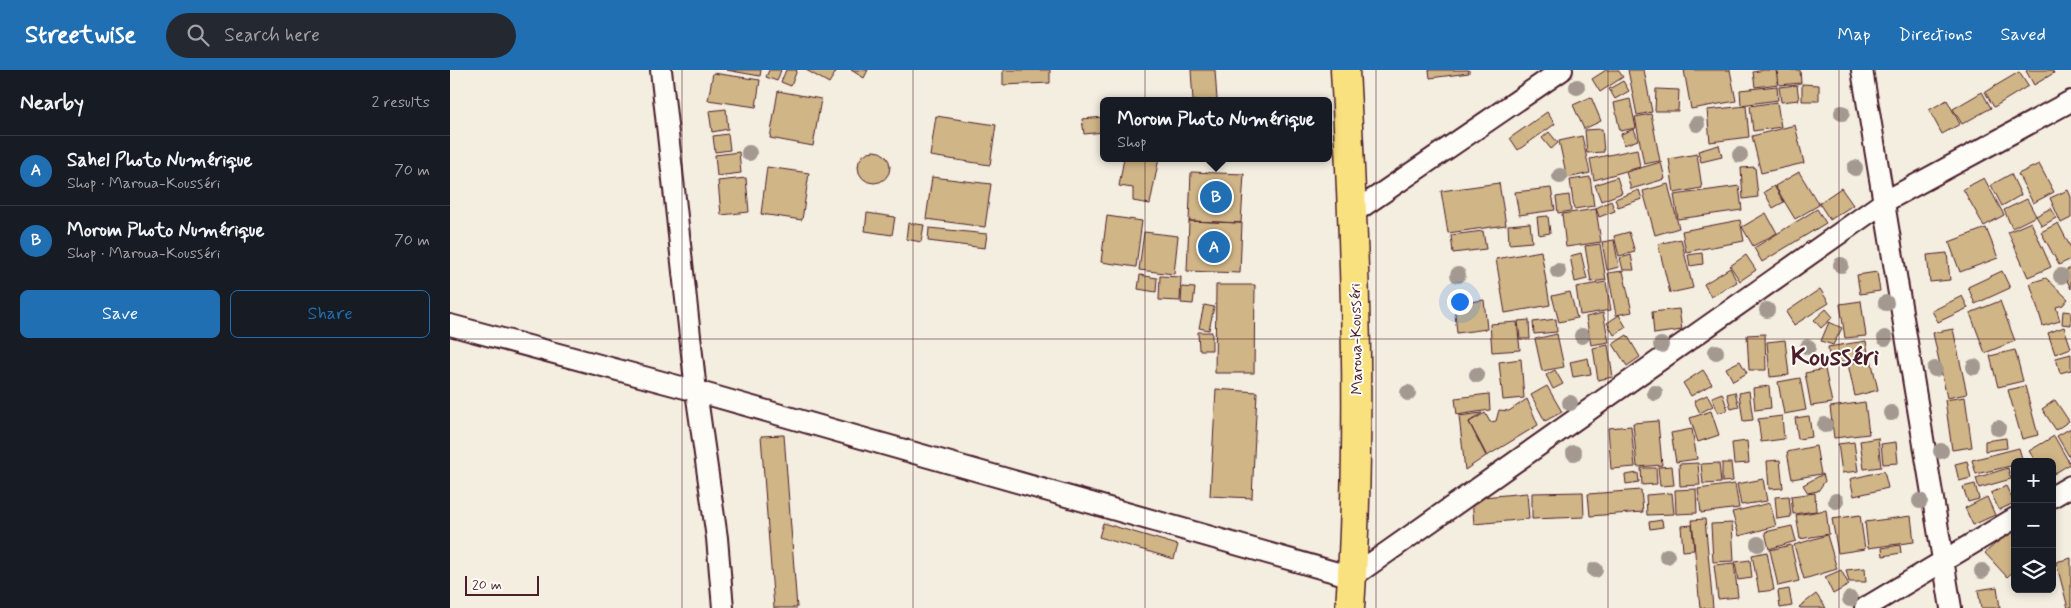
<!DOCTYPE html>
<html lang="en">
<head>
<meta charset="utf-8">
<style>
	:root { --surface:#171b24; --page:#242831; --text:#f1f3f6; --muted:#9ea1a6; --line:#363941; --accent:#1f6fb2 }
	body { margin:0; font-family:Mynerve,sans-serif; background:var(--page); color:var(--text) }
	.controls { position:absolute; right:15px; bottom:15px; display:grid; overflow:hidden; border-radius:8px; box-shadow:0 2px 8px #0003 }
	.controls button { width:45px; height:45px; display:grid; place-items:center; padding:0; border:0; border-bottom:1px solid var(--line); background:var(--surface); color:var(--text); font:25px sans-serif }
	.scale { position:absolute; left:15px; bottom:12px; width:74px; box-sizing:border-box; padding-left:5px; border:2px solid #4a1f2b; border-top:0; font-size:14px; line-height:18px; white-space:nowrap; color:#4a1f2b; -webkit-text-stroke:4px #fdfcf7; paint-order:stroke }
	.you { position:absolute; left:1009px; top:231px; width:18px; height:18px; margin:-12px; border:4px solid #fff; border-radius:50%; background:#1a73e8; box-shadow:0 0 0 8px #1a73e833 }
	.badge { display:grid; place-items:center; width:32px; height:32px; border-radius:50%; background:var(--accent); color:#fff; font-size:16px; font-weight:700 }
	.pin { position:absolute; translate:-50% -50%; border:2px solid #fff; box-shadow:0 1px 5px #0006 }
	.popup { position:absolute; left:650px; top:27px; width:232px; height:65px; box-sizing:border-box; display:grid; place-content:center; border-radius:8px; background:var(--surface); filter:drop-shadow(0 1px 4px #0005); font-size:16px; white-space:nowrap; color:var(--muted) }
	.popup b { font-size:19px; color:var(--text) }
	.popup::after { content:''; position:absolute; left:50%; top:100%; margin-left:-10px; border:10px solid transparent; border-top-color:var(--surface) }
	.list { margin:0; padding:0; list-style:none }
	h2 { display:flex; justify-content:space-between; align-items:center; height:65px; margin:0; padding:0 20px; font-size:21px }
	h2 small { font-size:16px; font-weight:400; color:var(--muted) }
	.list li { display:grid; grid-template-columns:32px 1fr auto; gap:15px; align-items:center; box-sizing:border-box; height:70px; padding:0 20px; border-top:1px solid var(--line) }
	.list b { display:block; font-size:19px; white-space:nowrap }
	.list p { margin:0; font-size:16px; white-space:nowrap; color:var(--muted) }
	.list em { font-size:16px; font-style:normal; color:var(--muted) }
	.actions { display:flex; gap:10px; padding:15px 20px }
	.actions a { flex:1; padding:11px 0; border:1px solid var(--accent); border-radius:8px; text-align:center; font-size:18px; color:var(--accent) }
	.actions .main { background:var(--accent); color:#fff }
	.icon { flex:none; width:28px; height:28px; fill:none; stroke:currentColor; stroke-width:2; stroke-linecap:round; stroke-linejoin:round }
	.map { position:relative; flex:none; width:1621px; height:538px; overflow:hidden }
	header { display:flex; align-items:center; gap:30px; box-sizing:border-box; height:70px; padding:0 25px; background:var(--accent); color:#fff }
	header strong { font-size:24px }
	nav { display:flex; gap:28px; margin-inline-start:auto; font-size:18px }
	.search { width:350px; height:45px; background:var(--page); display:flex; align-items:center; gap:12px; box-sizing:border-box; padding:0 18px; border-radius:28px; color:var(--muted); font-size:19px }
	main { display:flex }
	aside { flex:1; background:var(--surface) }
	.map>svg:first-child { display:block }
	.building { fill:#d0b586; stroke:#4a1f2b }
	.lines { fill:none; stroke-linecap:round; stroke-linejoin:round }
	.minor-casing { stroke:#4a1f2b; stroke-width:24 }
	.trunk-casing { stroke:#4a1f2b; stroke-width:31 }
	.minor { stroke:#fdfcf7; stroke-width:20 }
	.trunk { stroke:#fae180; stroke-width:28 }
	.tree { fill:#a49990 }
	.grid { fill:none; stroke:#4a1f2b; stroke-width:1; stroke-opacity:0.55 }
	.labels { text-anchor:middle; stroke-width:4; stroke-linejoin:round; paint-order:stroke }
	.street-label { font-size:16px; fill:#4a1f2b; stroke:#fdfcf7 }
	.town-label { font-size:26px; font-weight:bold; fill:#4a1f2b; stroke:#fdfcf7 }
</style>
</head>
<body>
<header>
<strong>Streetwise</strong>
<div class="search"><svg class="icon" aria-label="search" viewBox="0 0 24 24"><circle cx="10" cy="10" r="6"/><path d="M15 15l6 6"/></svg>Search here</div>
<nav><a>Map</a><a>Directions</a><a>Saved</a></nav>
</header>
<main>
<aside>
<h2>Nearby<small>2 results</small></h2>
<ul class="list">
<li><span class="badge">A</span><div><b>Sahel Photo Numérique</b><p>Shop · Maroua-Kousséri</p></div><em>70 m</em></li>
<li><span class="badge">B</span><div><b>Morom Photo Numérique</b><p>Shop · Maroua-Kousséri</p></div><em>70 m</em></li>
</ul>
<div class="actions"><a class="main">Save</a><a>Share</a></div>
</aside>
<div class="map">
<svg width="1621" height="538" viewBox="0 0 1621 538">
	<rect width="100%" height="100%" fill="#f4eee0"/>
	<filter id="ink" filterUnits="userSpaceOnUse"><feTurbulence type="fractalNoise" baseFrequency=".02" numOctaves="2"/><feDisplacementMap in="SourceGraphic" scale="10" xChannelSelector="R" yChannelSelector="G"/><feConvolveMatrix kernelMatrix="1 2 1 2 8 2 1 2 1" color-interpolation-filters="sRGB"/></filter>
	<g filter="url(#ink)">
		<path class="building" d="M276,0h35l-1,6z
			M319,0h12l-4,11 -11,-4z
			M336,0h11l-6,16 -10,-4z
			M356,0h31l-8,13z
			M401,0h17l-4,8z
			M553,0h47v13l-47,2z
			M741,0h24l2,30 -24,1z
			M979,0h40v3l-39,5z
			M1156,0h12l5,7 -23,15 -8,-13z
			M1178,0h16l8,42 -15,3z
			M1234,0h46l6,31 -45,8z
			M1314,0h12l2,14 -23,3 -2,-15z
			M1327,0h23l1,13 -22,2z
			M1578,0h24l2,3 -20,12 -8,-14z
			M1569,2l9,14 -34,21 -9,-15z
			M263,3l47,7 -4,27 -48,-7z
			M1173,11l6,10 -14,8 -6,-10z
			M1352,14l17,1v16h-17z
			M1347,15l2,15 -18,2 -2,-15z
			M1327,16l1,14 -37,5 -1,-15z
			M1206,19l23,1 -1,21h-23z
			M328,21l43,8 -8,47 -43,-8z
			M1532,22l9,16 -29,16 -9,-15z
			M1141,27l10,24 -17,8 -11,-24z
			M1180,29l6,29 -16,3 -6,-28z
			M1497,30l13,24 -18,10 -13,-24z
			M1327,32l4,25 -28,4 -3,-25z
			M1296,36l3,31 -39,5 -3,-32z
			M276,39l2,20 -16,3 -3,-21z
			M1097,42l8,12 -37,26 -8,-12z
			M1201,44l9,47 -16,3 -9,-47z
			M486,46l60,9 -6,40 -60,-9z
			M654,47v15l-20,2 -2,-15z
			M1345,55l9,38 -43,10 -9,-37z
			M1152,59l2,23 -17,1 -2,-23z
			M1184,59l4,11 -14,5 -3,-11z
			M1099,62l9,11 -7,6 -9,-11z
			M278,64l2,16 -15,2 -2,-16z
			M1132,66l8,37 -23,5 -8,-37z
			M1269,75l3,12 -21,5 -3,-11z
			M1187,79l3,18 -46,13 -4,-21z
			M408 97a16 16 0 1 1 32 0a16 16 0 1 1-32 0Z
			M289,82l2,21 -24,3 -2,-21z
			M1247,84l5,34 -28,5 -5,-34z
			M674,88h35l-9,46 -17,-3v-13l-14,-2z
			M1211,92l4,17 -34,10 -5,-17z
			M1589,94l15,28 -21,11 -15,-29z
			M317,97l42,6 -7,47 -41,-6z
			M1305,97l3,30 -15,2 -2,-31z
			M741,102l53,2 -3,49 -52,-2z
			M1349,102l20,33 -24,14 -20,-33z
			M1561,104l10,21 -19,11 -11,-21z
			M482,107l59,7 -6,43 -59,-8z
			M1140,107l4,29 -20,3 -4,-29z
			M1167,107l5,16 -21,8 -6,-16z
			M296,108l3,34 -28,3 -3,-34z
			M1534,108l20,37 -20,11 -21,-37z
			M1049,113l7,42 -58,8 -7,-42z
			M1218,114l11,44 -24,7 -12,-44z
			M1289,116l3,24 -64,9 -4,-24z
			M1324,116l10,16 -11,6 -9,-16z
			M1101,118l4,22 -36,5 -4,-23z
			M1391,118l12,17 -23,15 -11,-17z
			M1189,120l3,9 -24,8 -3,-8z
			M1618,120l3,7v21l-10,5 -11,-25z
			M1119,125l2,16 -13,2 -2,-16z
			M1577,129l9,17 -24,12 -8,-18z
			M1161,131l4,10 -16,6 -3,-9z
			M1601,138l5,10 -14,8 -6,-10z
			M1146,139l5,33 -35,5 -4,-33z
			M1367,139l9,14 -64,39 -8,-14z
			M417,143l28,4 -3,18 -27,-4z
			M1316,143l11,20 -24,13 -11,-19z
			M657,146l35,5 -6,46 -35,-5z
			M1098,146l2,17 -11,2 -2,-18z
			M1290,150l4,21 -58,11 -4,-21z
			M739,151l53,2 -2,50 -53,-2z
			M1581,152l20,45 -23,10 -20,-45z
			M458,153l16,2 -3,17 -15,-3z
			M1080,153l2,19 -23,2 -1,-19z
			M1608,153l13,25v11l-12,6 -18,-33z
			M479,158l58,6 -2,14 -57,-7z
			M1536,158l12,30 -38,14 -11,-30z
			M1033,161l3,18 -33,4 -2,-18z
			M694,162l34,4 -4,38 -35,-4z
			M1179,162l6,20 -16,4 -5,-20z
			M1231,169l12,49 -23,5 -12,-49z
			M1164,170l5,27 -12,3 -5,-28z
			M1150,174l6,36 -15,2 -6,-36z
			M1091,181l9,54 -45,8 -9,-54z
			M1131,183l6,26 -12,3 -5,-26z
			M1252,183l1,11 -13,2 -2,-11z
			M1497,183l3,27 -20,2 -3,-27z
			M1181,185l3,15h-11l-3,-12z
			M1296,185l10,15 -16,11 -10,-15z
			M1280,198l7,14 -26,15 -7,-13z
			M1621,198v21l-8,-17z
			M1173,201l9,41 -16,3 -8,-42z
			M1552,201l8,17 -35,16 -7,-17z
			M1427,202l3,19 -20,3 -3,-19z
			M690,205l17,3 -1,14 -18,-3z
			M710,206l21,1 -1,24 -21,-1z
			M1596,208l22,21 -5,6 -7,2 4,14 -17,5 -13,-43z
			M1156,212l5,28 -31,5 -4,-28z
			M766,215h39l-1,88h-39z
			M732,217l13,1 -2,16 -12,-1z
			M1370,219l9,14 -35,22 -8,-13z
			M1120,222l7,26 -18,4 -7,-26z
			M1512,226l6,12 -30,14 -6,-11z
			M1034,230l3,29 -30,4 -3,-29z
			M1411,231l5,35 -21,2 -5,-34z
			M1550,231l15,40 -30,12 -15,-40z
			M754,235l10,2 -5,23 -10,-2z
			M1229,239l3,21 -28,4 -2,-22z
			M1376,239l7,8 -12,11 -7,-8z
			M1613,241l8,1v13l-9,-1z
			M1153,243l6,29 -18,3 -5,-28z
			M1169,245l7,12 -12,8 -7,-12z
			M1106,249l1,13 -23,2 -1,-12z
			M1079,250l1,19h-10l-2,-18z
			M1067,252l3,28 -28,2 -2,-28z
			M1379,252l13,6 -9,17 -12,-4z
			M1614,257l7,21 -16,6 -7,-21z
			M1503,259l14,65 -20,4 -14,-65z
			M748,262h14v18h-13z
			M1107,264l7,33 -22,4 -7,-32z
			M1315,264l1,36h-17l-2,-35z
			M1177,265l13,22 -13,9 -14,-22z
			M1335,270l4,35 -19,2 -3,-35z
			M1416,271l3,17 -39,6 -2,-17z
			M1158,275l5,32 -15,3 -5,-32z
			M1565,280l8,31 -25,6 -8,-31z
			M1621,284v16l-11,3 -4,-15z
			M1138,288l3,16 -18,3 -3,-15z
			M1071,289l3,39 -21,2 -4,-38z
			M1421,289l7,31 -23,6 -7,-32z
			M1290,291l7,12 -14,8 -7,-13z
			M1375,299l7,34 -21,3 -6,-33z
			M1105,300l8,14 -10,5 -7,-14z
			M1253,300l9,14 -21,12 -8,-13z
			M1350,308l6,32 -22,4 -6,-32z
			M1097,316l15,26 -17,9 -14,-26z
			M1319,316l2,22 -16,2 -2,-22z
			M1575,316l13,49 -16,4 -14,-49z
			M766,319l41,3 -5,106 -42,-2z
			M1299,321l4,29 -10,1 -4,-28z
			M1285,322l4,15 -8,2 -4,-15z
			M1272,323l6,17 -10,3 -6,-16z
			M1039,324l1,16 -33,5 -2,-17z
			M1257,325l6,11 -13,7 -6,-12z
			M1515,327l7,50 -20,3 -7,-50z
			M1077,329l11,26 -51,31 -18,-34 16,-9 5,9 6,-1 3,-11 10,1z
			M1605,330l14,21 -13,9 -14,-21z
			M1415,332l4,32 -35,4 -4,-31z
			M1261,341l8,24 -21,7 -8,-24z
			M1032,343l-13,9 17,34 -21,14 -6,-54z
			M1332,346l2,23 -23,3 -3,-23z
			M1359,346l3,21 -14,2 -3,-21z
			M1208,351l4,44 -25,2 -4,-44z
			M1181,356l4,41 -24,2 -3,-41z
			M1621,358v29l-1,1 -13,-22z
			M1242,359l5,30 -21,3 -5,-29z
			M334,365l13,173h-23l-13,-172z
			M1604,366l16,28 -18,11v-13h-16l-7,-11z
			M1428,368l3,29 -17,2 -4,-28z
			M1556,368l1,10 -22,3v-10z
			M1297,371l2,22 -15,1 -2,-21z
			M1404,372l4,29 -16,2 -4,-29z
			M1446,372l2,21 -15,1 -2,-20z
			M1366,376l5,28 -29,5 -5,-27z
			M1569,378l4,14h-8v3l-39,9 -4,-14z
			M1330,390l3,28 -14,1 -2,-28z
			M1517,391l4,17 -12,3 -4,-17z
			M1248,393l2,22 -20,1 -1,-22z
			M1269,393l2,20 -18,1 -2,-20z
			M1272,393h9l2,18 -11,1z
			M1222,396l2,19 -14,1 -2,-19z
			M1191,398h15l1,16 -15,1z
			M1558,398l3,11 -32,9 -3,-10z
			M1434,401l4,17 -34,8 -4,-17z
			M1188,403l1,9 -13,2 -1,-9z
			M1373,404l2,7 -7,10 -10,2 -5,-8z
			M1313,409l4,22 -26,4 -4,-21z
			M1285,414l4,24 -38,5 -3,-24z
			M1525,414l4,15 -11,3 -5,-15z
			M1556,416l8,17 -15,7 -8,-17z
			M1246,419l1,24 -21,1 -1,-24z
			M1191,420l2,22 -53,4 -2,-22z
			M1133,422l1,25 -52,2v-26z
			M1077,423l2,26 -55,5 -2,-26z
			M1222,423l2,21 -27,1 -1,-20z
			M1365,423l1,18 -23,3 -2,-18z
			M1339,426l2,21 -14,2 -2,-22z
			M1537,427l8,18 -22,10 -8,-17z
			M1320,433l6,23 -37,10 -7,-24z
			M1376,440l3,24 -29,5 -4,-24z
			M1410,445l5,34 -27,4 -6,-34z
			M1461,446l3,26 -46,6 -3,-26z
			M1255,449l8,89h-13l-8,-88z
			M1212,450l1,7 -13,2 -1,-7z
			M653,453l75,22 -4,14 -75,-22z
			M1282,453l2,38 -21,1 -2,-38z
			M1242,455l2,25 -11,1 -2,-25z
			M1342,456l4,15 -27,8 -4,-17z
			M1565,456v44l-8,7 -22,-24z
			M1377,465l10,34 -33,10 -10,-34z
			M1341,475l8,36 -21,5 -8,-36z
			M1450,475l1,8 -18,3 -1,-8z
			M1317,482l7,38 -15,2 -7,-37z
			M1621,488v50h-3l-12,-46z
			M1300,490l2,18 -14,2 -3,-18z
			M1284,493l4,34 -20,2 -4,-34z
			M1415,498l1,14h-17l-3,-12z
			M1391,500l8,15 -16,9 -8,-17z
			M1547,517l3,21h-19l-3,-18z
			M1339,519l3,17 -12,2 -2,-17z
			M1366,524l10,14h-26l-1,-1z"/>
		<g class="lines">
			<g class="minor-casing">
				<path id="minor" d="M211,0l35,321 21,147 6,70
					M1412,0l89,538
					M903,143l209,-143
					M0,255l246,66 656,186 532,-375 187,-101
					M1602,427l19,-11
					M1415,538l150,-90"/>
			</g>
			<g class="trunk-casing">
				<path id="trunk" d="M895,0c10,179 17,359 5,538"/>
			</g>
			<use href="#minor" class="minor"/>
			<use href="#trunk" class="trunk"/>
		</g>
		<g class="tree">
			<circle cx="1127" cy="17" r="8"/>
			<circle cx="1392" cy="43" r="8"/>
			<circle cx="1247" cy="54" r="8"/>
			<circle cx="299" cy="83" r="8"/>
			<circle cx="1290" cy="85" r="8"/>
			<circle cx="1405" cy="98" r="8"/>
			<circle cx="1110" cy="106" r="8"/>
			<circle cx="1391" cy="195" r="8"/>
			<circle cx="1108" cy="201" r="8"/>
			<circle cx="1008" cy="205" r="8"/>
			<circle cx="1611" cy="206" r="8"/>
			<circle cx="1436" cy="233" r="8"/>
			<circle cx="1317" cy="240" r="8"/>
			<circle cx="1132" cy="266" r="8"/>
			<circle cx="1435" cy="268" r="8"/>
			<circle cx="1211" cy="275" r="8"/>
			<circle cx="1358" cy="277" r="8"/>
			<circle cx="1266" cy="282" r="8"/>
			<circle cx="1524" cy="297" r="8"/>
			<circle cx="1485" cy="299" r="8"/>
			<circle cx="1027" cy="305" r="8"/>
			<circle cx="958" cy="323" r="8"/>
			<circle cx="1205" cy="323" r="8"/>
			<circle cx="1120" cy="333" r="8"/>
			<circle cx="1441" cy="343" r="8"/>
			<circle cx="1375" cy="355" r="8"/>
			<circle cx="1548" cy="358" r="8"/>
			<circle cx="1491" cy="381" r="8"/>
			<circle cx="1124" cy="383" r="8"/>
			<circle cx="1386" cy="431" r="8"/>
			<circle cx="1470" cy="431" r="8"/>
			<circle cx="1308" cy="474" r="8"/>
			<circle cx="1217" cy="486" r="8"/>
			<circle cx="1145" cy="500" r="8"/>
			<circle cx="1532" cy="501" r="8"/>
			<circle cx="1400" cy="529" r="8"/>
		</g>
	</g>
	<path class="grid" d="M232,0v538M463,0v538M695,0v538M926,0v538M1158,0v538M1389,0v538M0,269h1621"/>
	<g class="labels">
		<g class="street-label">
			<text transform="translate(905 269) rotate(-91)" y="6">Maroua-Kousséri</text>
		</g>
		<g class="town-label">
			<text x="1385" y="295">Kousséri</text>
		</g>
	</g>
</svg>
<div class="controls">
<button>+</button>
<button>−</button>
<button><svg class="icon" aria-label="layers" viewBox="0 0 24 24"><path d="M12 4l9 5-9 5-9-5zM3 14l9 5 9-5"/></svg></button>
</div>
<div class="scale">20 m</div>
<div class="you"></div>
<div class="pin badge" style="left:764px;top:177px">A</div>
<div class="pin badge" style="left:766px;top:127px">B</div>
<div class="popup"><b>Morom Photo Numérique</b>Shop</div>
</div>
</main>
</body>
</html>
